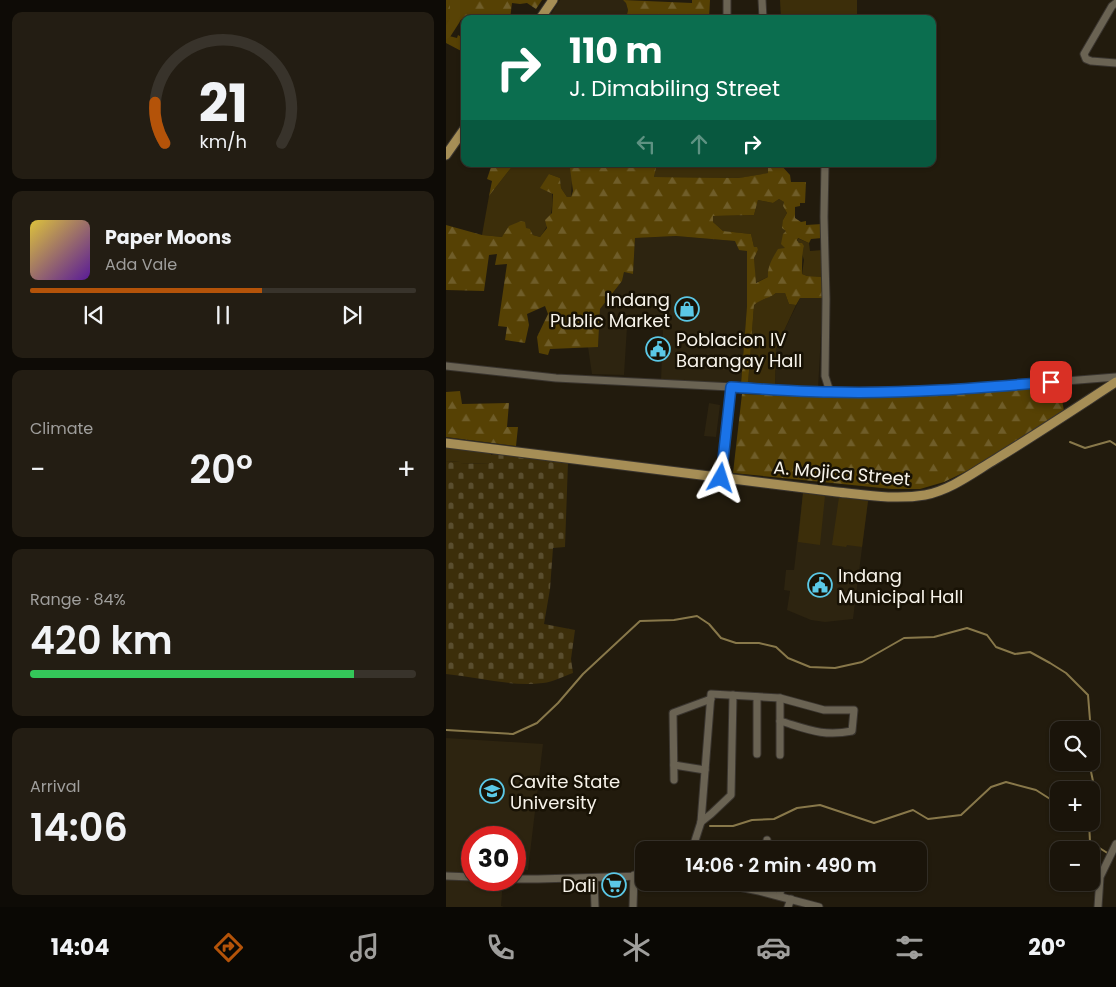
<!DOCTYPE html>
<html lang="en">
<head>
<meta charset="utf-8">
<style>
	body { margin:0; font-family:Poppins,sans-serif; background:#231d13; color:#f1f3f6; height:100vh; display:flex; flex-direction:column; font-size:19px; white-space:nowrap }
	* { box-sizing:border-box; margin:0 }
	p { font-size:16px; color:#9f9e9c }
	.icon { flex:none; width:28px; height:28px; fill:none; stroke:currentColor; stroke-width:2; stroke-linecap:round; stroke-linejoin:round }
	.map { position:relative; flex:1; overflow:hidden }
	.details { display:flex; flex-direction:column; gap:12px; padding:12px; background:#0e0b06; width:446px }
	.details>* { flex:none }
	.top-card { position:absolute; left:15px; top:15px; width:475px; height:152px; border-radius:10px; box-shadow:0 1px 4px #0004,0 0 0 1px #38332b; background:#0b6e4f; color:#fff; overflow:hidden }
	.tools { position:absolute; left:604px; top:721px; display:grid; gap:10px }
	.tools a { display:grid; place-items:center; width:50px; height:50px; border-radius:10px; background:#1a140a; box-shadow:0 1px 4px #0004,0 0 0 1px #38332b; font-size:25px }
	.speed { position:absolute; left:15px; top:826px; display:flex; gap:10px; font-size:25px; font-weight:700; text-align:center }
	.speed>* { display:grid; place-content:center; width:65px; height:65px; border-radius:50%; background:#1a140a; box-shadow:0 1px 4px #0004,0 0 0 1px #38332b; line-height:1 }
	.speed .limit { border:8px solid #d22; background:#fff; color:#111 }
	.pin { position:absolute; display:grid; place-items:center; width:42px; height:42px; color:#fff; margin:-21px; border-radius:10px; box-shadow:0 2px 8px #0006 }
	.me { position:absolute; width:55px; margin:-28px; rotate:6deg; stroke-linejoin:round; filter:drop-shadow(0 0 4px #0008) }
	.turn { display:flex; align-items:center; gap:18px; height:105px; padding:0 25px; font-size:22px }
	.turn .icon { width:65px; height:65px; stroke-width:2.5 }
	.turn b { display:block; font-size:35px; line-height:42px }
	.lanes { display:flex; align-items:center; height:48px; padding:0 25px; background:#0003; justify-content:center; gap:25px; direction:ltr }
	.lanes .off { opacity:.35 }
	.big { font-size:38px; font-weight:600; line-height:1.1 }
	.details .widget { flex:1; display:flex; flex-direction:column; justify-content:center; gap:8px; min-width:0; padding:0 18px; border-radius:10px; background:#231d13 }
	.details .dial { align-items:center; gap:0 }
	.dial svg { height:130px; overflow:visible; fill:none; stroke:#38332b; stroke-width:7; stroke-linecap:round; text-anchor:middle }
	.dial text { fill:#f1f3f6; stroke:none }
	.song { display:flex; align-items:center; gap:15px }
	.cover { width:60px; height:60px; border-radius:8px; background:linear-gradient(135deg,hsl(50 70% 55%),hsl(270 70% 35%)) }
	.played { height:5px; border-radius:2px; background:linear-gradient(90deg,#b45309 60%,#38332b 60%) }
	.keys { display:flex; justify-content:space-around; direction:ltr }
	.heat { display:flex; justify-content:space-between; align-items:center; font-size:28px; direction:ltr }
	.charge { height:8px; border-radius:4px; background:linear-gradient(90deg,#34c759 84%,#38332b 0) }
	.trip { position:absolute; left:189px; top:841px; width:292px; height:50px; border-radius:10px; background:#1a140a; box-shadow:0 1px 4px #0004,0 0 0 1px #38332b; font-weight:600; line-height:50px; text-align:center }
	.tab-bar { display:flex; height:80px; justify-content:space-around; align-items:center; background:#0a0804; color:#9f9e9c }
	.tab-bar .icon { width:35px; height:35px }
	.tab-bar .active { color:#b45309 }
	.tab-bar b { font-size:22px; color:#f1f3f6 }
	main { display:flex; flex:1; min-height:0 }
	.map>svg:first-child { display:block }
	.built { fill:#2d2410 }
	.green { fill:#3c2e0a }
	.forest { fill:url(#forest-firs); fill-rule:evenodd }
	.cemetery { fill:url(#cemetery-stones) }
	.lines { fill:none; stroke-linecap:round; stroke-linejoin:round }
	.stream { stroke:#88784a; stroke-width:2 }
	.river { stroke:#584306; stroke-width:10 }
	.minor-casing { stroke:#3a352f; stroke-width:9 }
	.major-casing { stroke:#3a352f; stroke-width:11 }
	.minor { stroke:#6a6353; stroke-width:7 }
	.major { stroke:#a68e56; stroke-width:9 }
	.route-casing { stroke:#114b97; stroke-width:12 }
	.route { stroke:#1a73e8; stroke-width:9 }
	.labels { text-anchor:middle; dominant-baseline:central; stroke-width:5; stroke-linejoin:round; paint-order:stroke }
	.poi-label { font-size:18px; fill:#f7f3ea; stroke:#181205; text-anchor:start }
	.street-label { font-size:18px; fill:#f7f3ea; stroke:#181205 }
</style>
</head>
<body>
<main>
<section class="details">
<div class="widget dial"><svg viewBox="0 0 100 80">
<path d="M14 69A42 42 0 1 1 86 69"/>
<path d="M14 69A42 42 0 0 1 8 44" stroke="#b45309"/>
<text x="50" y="56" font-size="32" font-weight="700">21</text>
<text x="50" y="72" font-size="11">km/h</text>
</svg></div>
<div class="widget">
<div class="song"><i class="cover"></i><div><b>Paper Moons</b><p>Ada Vale</p></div></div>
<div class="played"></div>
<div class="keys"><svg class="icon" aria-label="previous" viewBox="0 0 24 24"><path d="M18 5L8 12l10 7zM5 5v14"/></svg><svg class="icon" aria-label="pause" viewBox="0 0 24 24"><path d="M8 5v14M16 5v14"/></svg><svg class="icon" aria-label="next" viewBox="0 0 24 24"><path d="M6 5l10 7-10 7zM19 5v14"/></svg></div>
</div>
<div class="widget"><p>Climate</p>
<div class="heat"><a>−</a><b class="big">20°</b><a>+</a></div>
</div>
<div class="widget"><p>Range · 84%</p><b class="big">420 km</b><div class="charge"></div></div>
<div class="widget"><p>Arrival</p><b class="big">14:06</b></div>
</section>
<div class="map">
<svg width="670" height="907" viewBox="0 0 670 907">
	<defs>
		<pattern id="forest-firs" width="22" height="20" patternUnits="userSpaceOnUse" patternTransform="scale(1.25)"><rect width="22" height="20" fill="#564104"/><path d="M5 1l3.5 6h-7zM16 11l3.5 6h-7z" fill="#6f5d29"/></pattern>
		<pattern id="cemetery-stones" width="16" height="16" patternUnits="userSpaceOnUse" patternTransform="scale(1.25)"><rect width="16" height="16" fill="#3c2e0a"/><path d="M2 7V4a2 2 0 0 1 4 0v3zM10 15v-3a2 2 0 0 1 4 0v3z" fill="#594d2e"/></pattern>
	</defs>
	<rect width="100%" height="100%" fill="#221b0d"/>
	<!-- built -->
	<g class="built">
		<polygon points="114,0 177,0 180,3 182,10 180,19 102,19"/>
		<polygon points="230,236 290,241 293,250 301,250 301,306 295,384 215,380 217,330 204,329 204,327 181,327 178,375 146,374 142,347 152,347 154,309 176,281 178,272 187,274 189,238"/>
		<polygon points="354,298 377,298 372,389 329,387 330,348 335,345 336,335"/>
		<polygon points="263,403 274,405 270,437 258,436"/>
		<polygon points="357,493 422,501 407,619 379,622 365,620 341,610 344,591 338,590 340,570 348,570"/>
		<polygon points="0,738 97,744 82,870 69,870 69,838 26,838 26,880 57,880 55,906 58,907 0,907"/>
	</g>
	<!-- green -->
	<g class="green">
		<polygon points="334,0 411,0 411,19 335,19"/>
		<path d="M68,164H158L149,168L142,167L126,181L125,197H121L115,188L114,178L103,174C108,196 109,219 94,237L87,235L84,229L56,237L36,235L43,196Z"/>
		<polygon points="211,164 322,164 323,173 294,178 208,177"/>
		<polygon points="333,199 338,202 337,206 341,213 337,220 340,231 339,248 322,277 309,283 308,258 312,250 308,247 305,234 277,231 267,222 267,216 308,215 312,200 327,203"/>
		<polygon points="351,238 363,243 364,251 377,250 378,277 361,276 356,274 358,260"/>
		<path d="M330,293H339L343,304L350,305L336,335L335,345L330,348L329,387L302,384L308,305C315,298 323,299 330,293Z"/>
		<polygon points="0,447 45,451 45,463 14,464 14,461 0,462"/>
		<polygon points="357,493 379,496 374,545 352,542"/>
		<polygon points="393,497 422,501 416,547 401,545 400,547 386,545"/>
	</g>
	<!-- forest -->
	<g class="forest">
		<polygon points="0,0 96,0 90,9 81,3 74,4 66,3 64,19 19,19 19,21 16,19 2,32 3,36 11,38 12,35 19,39 19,53 0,43"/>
		<polygon points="177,0 246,3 246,0 264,0 263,19 180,19 182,10 180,3"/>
		<polygon points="46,164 68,164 43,196 46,181 41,179"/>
		<path d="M158,164H211L208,177L293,178L322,173V164H334L344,175L345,182H360L359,203H354V206L349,207V218L355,222L360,221V225L376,224V238L365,239L363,243L352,238L351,240L353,243H356L358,246C356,250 356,269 356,274L361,276L378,277L377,298H354L350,305L343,304L339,293H330C323,299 316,298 308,305L302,384H295L301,306V251L293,250L289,241L230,236L189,238L187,274L178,272L176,281L154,309L152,347L104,349L102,355L93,353L91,337L102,314L99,306L81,314L83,325L79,343L59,340L61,327L52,326L61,264L49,265L51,254L43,255L38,291L0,290V225L36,235L56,237L63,226L75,221L79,222L80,228L84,229L87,235L94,237L101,228L99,220L106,213L107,194L94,188L103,174L114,178L115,188L121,197H125L127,191L124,168C136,167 147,168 158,164ZM333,199L338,202L337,206L341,213L337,220L336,228L340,231L337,234L335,244L339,248L332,249C327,257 321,267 322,277L310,283L308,258L312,250L311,247H308L305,234L277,231L267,222V216L308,215L312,200L327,203Z"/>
		<path d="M613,383L618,411L600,425L523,470L498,482L474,489H446L287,473L296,394C365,397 434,399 503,395C540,393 577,388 613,383Z"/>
		<polygon points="14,391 16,404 63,403 61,427 72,427 70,446 0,437 0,392"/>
	</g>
	<!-- cemetery -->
	<path class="cemetery" d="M49,454L122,462L119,547L107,548L104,589L98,624L129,630L125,659L127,673C118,676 107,682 97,683C64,687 32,677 0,674V462L14,461L15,464L45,463V455Z"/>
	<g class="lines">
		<!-- stream -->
		<g class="stream">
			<polyline points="624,442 639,448 664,441 670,445"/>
			<polyline points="0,730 67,734 91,723 112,703 137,674 194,621 228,620 251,616 263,624 275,638 290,643 313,643 330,647 342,658 364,667 389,668 416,662 458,638 488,637 521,628 541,635 550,647 569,654 584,652 604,663 620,673 642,695 644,720 643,730"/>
			<polyline points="643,762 648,786 645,805"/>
			<polyline points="643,822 644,842 663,854"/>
			<polyline points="264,826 287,826 306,820 328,819 351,808 374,805 428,823 467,810 482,819 515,815 545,787 560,782 590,790 612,804"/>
		</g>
		<!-- river -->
		<polyline class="river" points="0,34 9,20 9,0"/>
		<!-- minor casing -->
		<g class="minor-casing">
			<g id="minor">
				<polyline points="316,0 317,19"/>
				<polyline points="670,3 666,6 638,54 640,59 645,61 670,63"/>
				<polyline points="97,14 104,19"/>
				<polyline points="281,19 281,0"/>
				<polyline points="379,164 378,217 380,299 379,376 384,392"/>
				<polyline points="0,366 110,378 384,392 519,389 670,377"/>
				<polyline points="275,477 285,387"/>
				<polyline points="311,697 311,754"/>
				<polyline points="334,698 334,755"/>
				<polyline points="228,765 259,770"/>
				<polyline points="228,780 227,713 265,699"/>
				<polyline points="255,822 265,814 285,795 287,695"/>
				<path d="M246,850L255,822L265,694L334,698L378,710H408L406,731C377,737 361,729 334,721"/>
				<polyline points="320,850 321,840"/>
				<polyline points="0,876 26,877"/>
				<polyline points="148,878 149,907"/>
				<polyline points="69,879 92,879 198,876"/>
				<polyline points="268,882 313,891 373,907"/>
				<polyline points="334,896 335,882"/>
				<polyline points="187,907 188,875"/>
				<polyline points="342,907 345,899"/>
				<polyline points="652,907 654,877 670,844"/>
			</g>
		</g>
		<!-- major casing -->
		<g class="major-casing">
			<g id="major">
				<polyline points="94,19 107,0"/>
				<polyline points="0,155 19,128"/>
				<path d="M0,443L391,492C420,495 450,500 479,495C505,490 528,472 550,459C591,434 630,408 670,382"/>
			</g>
		</g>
		<!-- minor -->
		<use href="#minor" class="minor"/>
		<!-- major -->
		<use href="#major" class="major"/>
	</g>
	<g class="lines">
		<!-- route casing -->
		<g class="route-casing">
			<path id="route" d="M275,478L285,387C318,389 351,392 384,392C458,394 532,388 605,382"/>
		</g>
		<!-- route -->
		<use href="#route" class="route"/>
	</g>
	<!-- icons -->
	<defs>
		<g id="shop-ring" transform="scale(1.25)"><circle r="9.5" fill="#181205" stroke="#5bc8e6" stroke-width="1.5"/><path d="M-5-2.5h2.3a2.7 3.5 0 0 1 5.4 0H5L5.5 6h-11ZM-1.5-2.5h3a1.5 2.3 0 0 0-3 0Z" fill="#5bc8e6"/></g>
		<g id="civic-ring" transform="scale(1.25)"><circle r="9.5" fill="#181205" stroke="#5bc8e6" stroke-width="1.5"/><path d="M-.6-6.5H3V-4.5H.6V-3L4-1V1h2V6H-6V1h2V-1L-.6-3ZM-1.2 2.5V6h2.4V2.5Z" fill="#5bc8e6"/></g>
		<g id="university-ring" transform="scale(1.25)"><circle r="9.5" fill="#181205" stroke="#5bc8e6" stroke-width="1.5"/><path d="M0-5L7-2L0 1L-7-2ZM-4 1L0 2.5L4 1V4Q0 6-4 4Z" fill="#5bc8e6"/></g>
		<g id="supermarket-ring" transform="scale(1.25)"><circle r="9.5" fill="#181205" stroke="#5bc8e6" stroke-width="1.5"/><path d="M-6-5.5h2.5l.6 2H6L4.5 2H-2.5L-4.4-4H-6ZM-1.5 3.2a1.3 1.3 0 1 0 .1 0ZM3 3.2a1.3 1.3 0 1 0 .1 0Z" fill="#5bc8e6"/></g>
	</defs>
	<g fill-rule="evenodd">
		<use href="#shop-ring" x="241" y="309"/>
		<use href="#civic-ring" x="212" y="349"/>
		<use href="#civic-ring" x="374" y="585"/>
		<use href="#university-ring" x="46" y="791"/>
		<use href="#supermarket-ring" x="168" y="885"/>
	</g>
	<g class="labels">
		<!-- poi labels -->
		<g class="poi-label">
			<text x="224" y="299" text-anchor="end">Indang<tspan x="224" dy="21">Public Market</tspan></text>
			<text x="230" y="339">Poblacion IV<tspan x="230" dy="21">Barangay Hall</tspan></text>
			<text x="392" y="575">Indang<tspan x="392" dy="21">Municipal Hall</tspan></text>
			<text x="64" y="781">Cavite State<tspan x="64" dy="21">University</tspan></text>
			<text x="150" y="885" text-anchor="end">Dali</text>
		</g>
		<!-- street labels -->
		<g class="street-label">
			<text transform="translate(396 473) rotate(5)">A. Mojica Street</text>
		</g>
	</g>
</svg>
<div class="tools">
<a><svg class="icon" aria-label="search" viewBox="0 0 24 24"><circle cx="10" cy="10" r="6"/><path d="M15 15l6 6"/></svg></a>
<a>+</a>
<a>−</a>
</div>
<div class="speed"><div class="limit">30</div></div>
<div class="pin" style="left:605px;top:382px;background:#d93025"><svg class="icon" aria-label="arrive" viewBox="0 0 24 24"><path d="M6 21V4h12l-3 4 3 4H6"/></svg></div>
<svg class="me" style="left:275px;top:478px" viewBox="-20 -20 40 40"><path d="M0-17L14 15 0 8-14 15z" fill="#1a73e8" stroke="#fff" stroke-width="4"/></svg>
<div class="trip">14:06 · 2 min · 490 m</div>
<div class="top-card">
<div class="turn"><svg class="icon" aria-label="right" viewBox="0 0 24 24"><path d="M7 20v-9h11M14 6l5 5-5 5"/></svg><div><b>110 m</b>J. Dimabiling Street</div></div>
<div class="lanes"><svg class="icon off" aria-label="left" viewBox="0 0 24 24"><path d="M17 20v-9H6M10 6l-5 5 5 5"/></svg><svg class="icon off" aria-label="ahead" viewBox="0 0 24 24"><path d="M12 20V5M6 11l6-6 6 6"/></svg><svg class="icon" aria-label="right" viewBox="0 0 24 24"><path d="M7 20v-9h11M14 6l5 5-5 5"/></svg></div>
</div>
</div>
</main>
<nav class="tab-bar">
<b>14:04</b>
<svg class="icon active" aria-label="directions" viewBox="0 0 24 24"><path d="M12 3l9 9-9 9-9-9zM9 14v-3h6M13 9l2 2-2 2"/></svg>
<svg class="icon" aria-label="music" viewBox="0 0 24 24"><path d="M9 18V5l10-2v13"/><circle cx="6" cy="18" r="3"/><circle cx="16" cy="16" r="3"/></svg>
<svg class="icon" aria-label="phone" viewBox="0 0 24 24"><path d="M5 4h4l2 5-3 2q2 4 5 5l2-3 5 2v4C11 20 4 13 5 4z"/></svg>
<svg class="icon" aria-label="climate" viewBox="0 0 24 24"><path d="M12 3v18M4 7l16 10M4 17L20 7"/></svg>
<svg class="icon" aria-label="car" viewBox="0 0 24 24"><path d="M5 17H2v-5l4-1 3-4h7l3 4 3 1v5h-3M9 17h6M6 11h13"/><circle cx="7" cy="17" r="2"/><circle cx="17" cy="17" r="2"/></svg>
<svg class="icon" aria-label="filters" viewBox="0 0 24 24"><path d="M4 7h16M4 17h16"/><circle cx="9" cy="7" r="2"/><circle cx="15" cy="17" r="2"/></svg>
<b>20°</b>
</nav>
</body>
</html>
